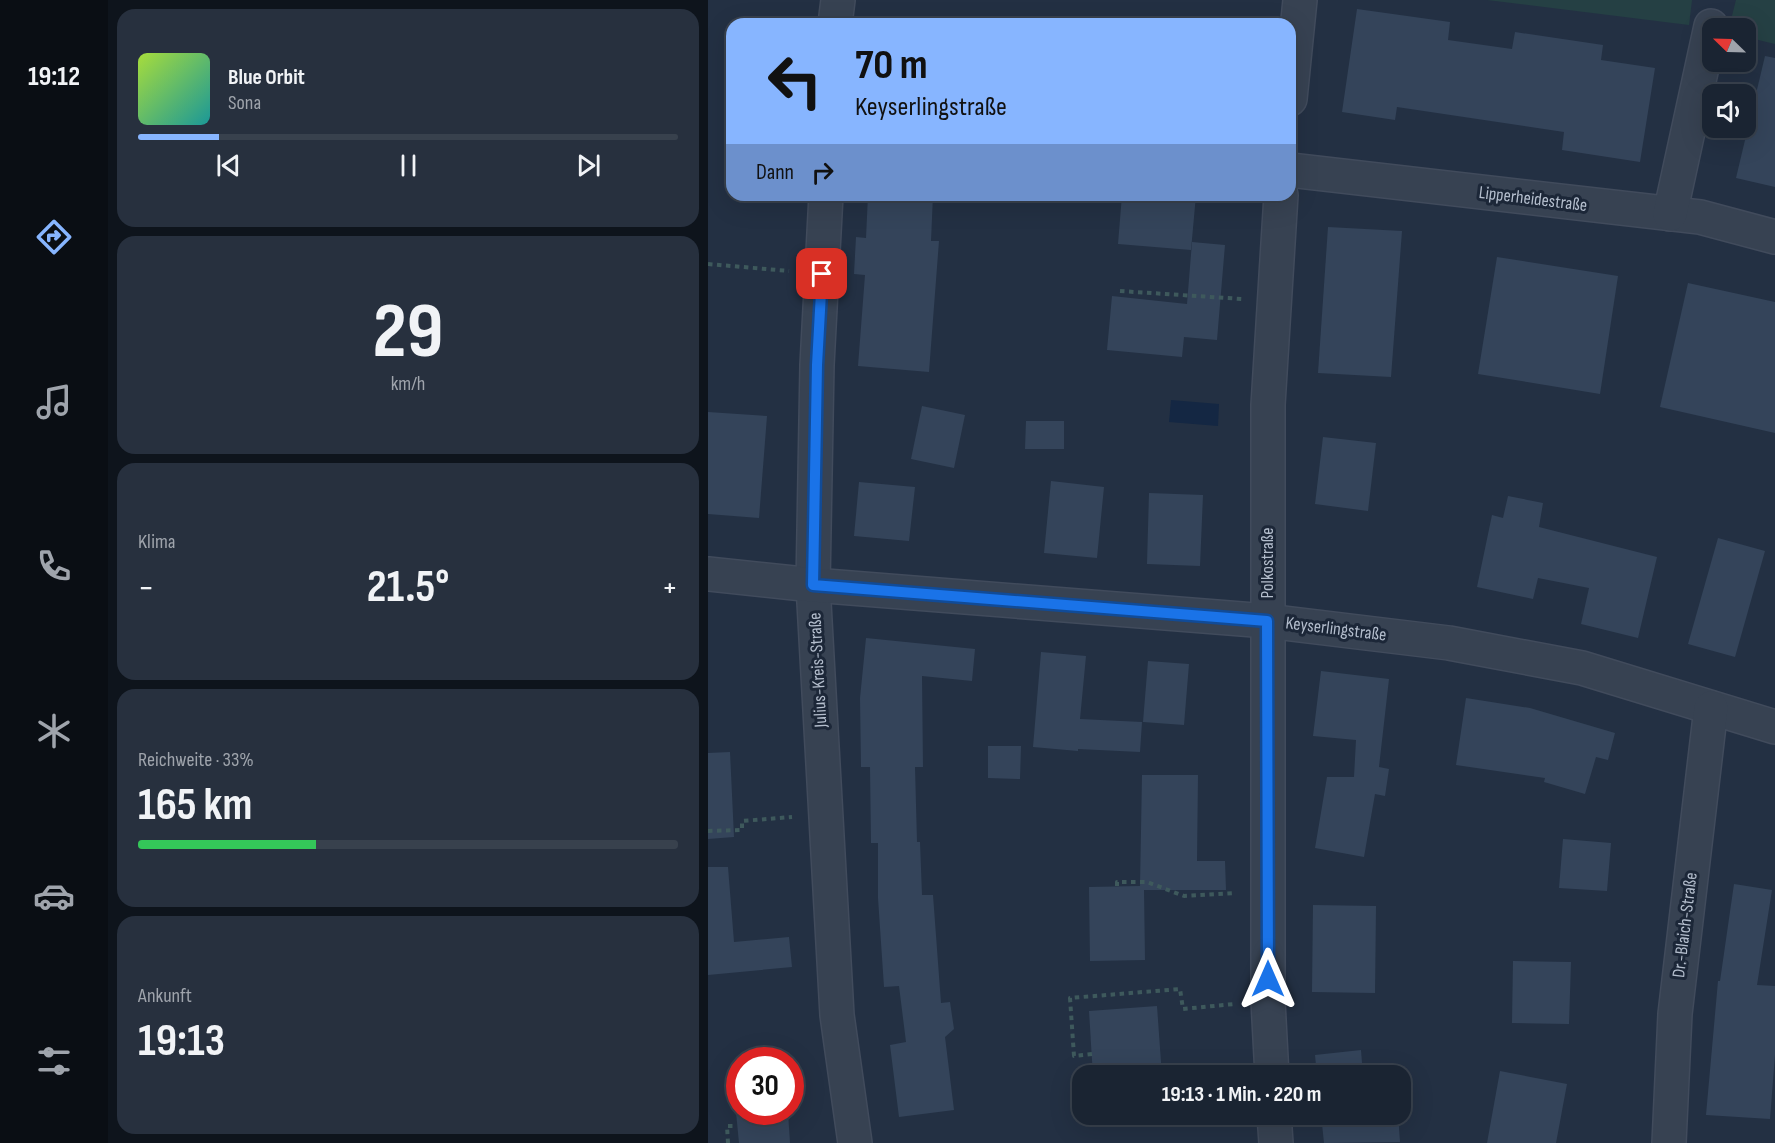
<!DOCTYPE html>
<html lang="de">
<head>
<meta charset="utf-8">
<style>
	body { margin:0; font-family:"Sofia Sans Condensed",sans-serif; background:#27303e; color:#f1f3f6; height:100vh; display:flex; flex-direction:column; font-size:22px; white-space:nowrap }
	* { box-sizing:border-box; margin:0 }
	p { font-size:20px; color:#9fa4ac }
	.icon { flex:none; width:33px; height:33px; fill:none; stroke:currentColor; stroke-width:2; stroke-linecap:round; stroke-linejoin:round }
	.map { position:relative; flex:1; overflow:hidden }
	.drawer { display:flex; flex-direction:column; gap:9px; padding:9px; background:#0e141c; width:600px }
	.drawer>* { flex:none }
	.banner { position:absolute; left:18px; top:18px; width:570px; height:183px; border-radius:18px; box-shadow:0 6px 24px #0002,0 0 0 2px #38414d; background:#87b5ff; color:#111; overflow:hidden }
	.needle { width:39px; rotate:293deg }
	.fabs { position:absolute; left:994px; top:18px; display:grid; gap:12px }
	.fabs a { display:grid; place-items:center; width:54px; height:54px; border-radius:12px; background:#1a2432; box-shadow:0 6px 24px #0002,0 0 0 2px #38414d; font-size:30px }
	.speed { position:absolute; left:18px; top:1047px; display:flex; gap:12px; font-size:30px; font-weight:700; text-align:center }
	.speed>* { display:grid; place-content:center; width:78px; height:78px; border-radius:50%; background:#1a2432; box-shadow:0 6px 24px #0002,0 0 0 2px #38414d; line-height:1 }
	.speed .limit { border:9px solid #d22; background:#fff; color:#111 }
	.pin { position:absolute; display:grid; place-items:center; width:51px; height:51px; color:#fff; margin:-26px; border-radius:12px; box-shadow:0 3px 9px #0006 }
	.me { position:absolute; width:66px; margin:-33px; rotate:0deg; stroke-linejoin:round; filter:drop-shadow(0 0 4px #0008) }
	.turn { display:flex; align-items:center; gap:21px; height:126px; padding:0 30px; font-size:27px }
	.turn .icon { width:78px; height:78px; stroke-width:2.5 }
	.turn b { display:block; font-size:42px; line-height:51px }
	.then { display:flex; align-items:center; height:57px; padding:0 30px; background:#0003; gap:12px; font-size:22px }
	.big { font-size:45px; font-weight:700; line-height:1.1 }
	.drawer .tile { flex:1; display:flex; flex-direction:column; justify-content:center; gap:9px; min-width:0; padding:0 21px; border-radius:18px; background:#27303e }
	.drawer .dial { align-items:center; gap:0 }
	.dial b { font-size:78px; line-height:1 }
	.song { display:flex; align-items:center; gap:18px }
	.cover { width:72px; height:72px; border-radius:9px; background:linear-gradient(135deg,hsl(80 70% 55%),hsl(180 70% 35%)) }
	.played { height:6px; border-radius:3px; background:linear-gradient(90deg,#87b5ff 15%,#38414d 15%) }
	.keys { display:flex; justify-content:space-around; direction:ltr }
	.heat { display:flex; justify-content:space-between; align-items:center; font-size:33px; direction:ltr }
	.charge { height:9px; border-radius:4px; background:linear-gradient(90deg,#34c759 33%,#38414d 0) }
	.trip { position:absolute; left:364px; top:1065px; width:339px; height:60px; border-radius:18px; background:#1a2432; box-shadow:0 6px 24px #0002,0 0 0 2px #38414d; font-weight:700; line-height:60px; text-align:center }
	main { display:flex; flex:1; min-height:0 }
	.dock { display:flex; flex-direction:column; width:108px; justify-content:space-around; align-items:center; background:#0a0e14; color:#9fa4ac }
	.dock .icon { width:42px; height:42px }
	.dock .selected { color:#87b5ff }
	.dock b { font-size:27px; color:#f1f3f6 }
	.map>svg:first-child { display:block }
	.green { fill:#254044 }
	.water { fill:#142743 }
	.building { fill:#34445a }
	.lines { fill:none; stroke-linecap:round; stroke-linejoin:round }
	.minor-casing { stroke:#414b5c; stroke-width:36 }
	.path { stroke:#3e595c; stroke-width:4; stroke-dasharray:4.5 4.5; stroke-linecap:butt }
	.minor { stroke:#374252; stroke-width:33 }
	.route-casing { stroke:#114b97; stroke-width:15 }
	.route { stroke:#1a73e8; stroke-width:10 }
	.labels { text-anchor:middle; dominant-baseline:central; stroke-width:6; stroke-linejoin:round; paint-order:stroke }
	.street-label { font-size:18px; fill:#b4becd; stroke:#1c2738 }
</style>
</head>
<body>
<main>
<nav class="dock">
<b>19:12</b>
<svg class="icon selected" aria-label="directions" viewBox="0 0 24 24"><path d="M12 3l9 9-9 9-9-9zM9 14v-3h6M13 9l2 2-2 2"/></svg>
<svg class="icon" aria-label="music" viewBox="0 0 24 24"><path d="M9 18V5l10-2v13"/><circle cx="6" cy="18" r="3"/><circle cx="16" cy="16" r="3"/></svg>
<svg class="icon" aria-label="phone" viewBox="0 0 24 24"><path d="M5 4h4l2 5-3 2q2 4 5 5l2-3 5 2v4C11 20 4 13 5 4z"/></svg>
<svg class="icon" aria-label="climate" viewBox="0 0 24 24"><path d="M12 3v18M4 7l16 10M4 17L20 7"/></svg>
<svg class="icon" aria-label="car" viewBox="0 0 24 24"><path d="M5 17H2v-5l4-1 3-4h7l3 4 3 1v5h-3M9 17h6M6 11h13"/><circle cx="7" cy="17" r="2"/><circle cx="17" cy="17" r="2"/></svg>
<svg class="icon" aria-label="filters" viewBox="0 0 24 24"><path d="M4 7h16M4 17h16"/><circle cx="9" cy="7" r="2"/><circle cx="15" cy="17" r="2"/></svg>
</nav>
<section class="drawer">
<div class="tile">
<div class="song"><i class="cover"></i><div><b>Blue Orbit</b><p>Sona</p></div></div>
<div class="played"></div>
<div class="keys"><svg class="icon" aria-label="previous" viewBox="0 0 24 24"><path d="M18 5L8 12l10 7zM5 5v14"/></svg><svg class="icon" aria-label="pause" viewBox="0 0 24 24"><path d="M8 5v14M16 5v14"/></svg><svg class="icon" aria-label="next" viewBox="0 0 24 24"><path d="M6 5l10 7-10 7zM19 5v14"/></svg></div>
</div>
<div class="tile dial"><b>29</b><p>km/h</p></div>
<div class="tile"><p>Klima</p>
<div class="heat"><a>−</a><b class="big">21.5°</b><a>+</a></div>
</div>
<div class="tile"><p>Reichweite · 33%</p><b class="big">165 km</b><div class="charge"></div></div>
<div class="tile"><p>Ankunft</p><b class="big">19:13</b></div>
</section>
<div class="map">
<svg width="1067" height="1143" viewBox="0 0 1067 1143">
	<rect width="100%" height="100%" fill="#233043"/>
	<!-- green -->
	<g class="green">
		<polygon points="779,0 984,0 981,25"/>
		<polygon points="1028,0 1067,0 1067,44 1038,37 1038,28 1021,28"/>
	</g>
	<!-- water -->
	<polygon class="water" points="463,400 511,404 510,426 461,422"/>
	<!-- building -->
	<g class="building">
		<polygon points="649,9 742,22 740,40 804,49 807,32 895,45 893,60 947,68 932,162 854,150 856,132 689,107 687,120 634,112"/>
		<polygon points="1057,56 1067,58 1067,187 1028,178"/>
		<polygon points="160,195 225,195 223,241 231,241 221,372 150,366 157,275 146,274 148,237 158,238"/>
		<polygon points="414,195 488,195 483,250 410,244"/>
		<polygon points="620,227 694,231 683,377 610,373"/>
		<polygon points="484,242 517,245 509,340 476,337 474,357 399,350 404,296 479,304"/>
		<polygon points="789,257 910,276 892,394 770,374"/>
		<polygon points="980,283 1067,302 1067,433 952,407"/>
		<polygon points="214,406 257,415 246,468 203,459"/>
		<polygon points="0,412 59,416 51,518 0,514"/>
		<polygon points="318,421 356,421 356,449 317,449"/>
		<polygon points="615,437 668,443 660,511 607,504"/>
		<polygon points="343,481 396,487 389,558 336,553"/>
		<polygon points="151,482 207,487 201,541 146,536"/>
		<polygon points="441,493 495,495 492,566 439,564"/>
		<polygon points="800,496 835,503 831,527 949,557 930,638 873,624 881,588 830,578 825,599 769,587 784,515 795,518"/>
		<polygon points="1010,538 1057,551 1027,657 980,644"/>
		<polygon points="158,638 267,649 264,681 214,676 215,767 207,767 209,842 212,842 214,895 225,895 233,1003 242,1002 246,1029 237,1037 246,1110 191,1117 182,1045 198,1042 191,986 176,987 170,898 170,843 163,843 162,767 153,767 152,698"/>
		<polygon points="333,652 378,656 372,719 434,722 432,752 370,749 370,751 325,747"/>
		<polygon points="440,661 481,664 476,725 435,722"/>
		<polygon points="613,671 681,679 671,767 681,769 677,796 667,794 656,857 607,848 619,777 646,777 648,740 605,736"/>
		<polygon points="758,698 822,708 907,733 900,760 888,757 877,794 836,782 837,778 748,765"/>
		<polygon points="280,746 313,746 312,779 280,778"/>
		<polygon points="22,752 26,837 0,839 0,753"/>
		<polygon points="434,775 490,775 489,861 517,861 518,890 436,890 437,960 382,961 381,887 432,886"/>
		<polygon points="855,839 903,843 899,891 851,888"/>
		<polygon points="0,867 20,867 26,942 81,937 84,967 0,975"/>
		<polygon points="1026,884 1064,890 1049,985 1067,986 1067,1055 1062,1119 998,1115 1010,981 1012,981"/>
		<polygon points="605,905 668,906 667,993 604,992"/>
		<polygon points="805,961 863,962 861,1024 804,1023"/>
		<polygon points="449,1006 454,1076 385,1076 381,1011"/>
		<polygon points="653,1050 655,1076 609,1076 607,1055"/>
		<polygon points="792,1071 859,1084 848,1143 779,1143"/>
		<polygon points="28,1112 80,1112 82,1143 31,1143"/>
		<polygon points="613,1114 690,1114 692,1142 616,1143"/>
	</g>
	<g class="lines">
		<!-- minor casing -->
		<g class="minor-casing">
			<g id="minor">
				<polyline points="127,24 130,0"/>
				<polyline points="582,99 592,0"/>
				<polyline points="582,170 992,217 1067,237"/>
				<polyline points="118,195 109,365 105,585 129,1015 147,1143"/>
				<polyline points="962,214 1003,26"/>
				<polyline points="0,574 105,585 559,621 741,643 874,668 1067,727"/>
				<polyline points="564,1076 560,1001 560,405 573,195"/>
				<polyline points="566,1114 568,1143"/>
				<polyline points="961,1143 967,1014 1003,708"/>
			</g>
		</g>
		<!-- path -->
		<g class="path">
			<polyline points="529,195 540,196"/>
			<polyline points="0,264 81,271"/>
			<polyline points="412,291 534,299"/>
			<polyline points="0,831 34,830 34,821 84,817"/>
			<polyline points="409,886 409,882 439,882 476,896 526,893"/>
			<polyline points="384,1054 366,1056 362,998 472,989 475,1009 526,1004"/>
			<polyline points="20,1143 19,1126 29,1126"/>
		</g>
		<!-- minor -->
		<use href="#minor" class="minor"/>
	</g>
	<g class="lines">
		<!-- route casing -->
		<g class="route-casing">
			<polyline id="route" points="114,274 109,365 105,585 559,621 560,979"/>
		</g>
		<!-- route -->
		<use href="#route" class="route"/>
	</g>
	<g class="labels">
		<!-- street labels -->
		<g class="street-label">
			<text transform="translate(825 199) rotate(7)">Lipperheidestraße</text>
			<text transform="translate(559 563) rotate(-90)">Polkostraße</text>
			<text transform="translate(628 629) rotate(7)">Keyserlingstraße</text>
			<text transform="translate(110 670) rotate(-93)">Julius-Kreis-Straße</text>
			<text transform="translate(977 925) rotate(-83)">Dr.-Blaich-Straße</text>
		</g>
	</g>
</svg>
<div class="fabs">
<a><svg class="needle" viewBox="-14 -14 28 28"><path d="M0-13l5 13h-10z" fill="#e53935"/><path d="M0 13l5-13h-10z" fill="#9fa4ac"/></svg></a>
<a><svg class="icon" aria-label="sound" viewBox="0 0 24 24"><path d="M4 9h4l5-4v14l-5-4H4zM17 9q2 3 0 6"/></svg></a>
</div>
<div class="speed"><div class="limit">30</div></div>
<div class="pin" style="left:114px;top:274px;background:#d93025"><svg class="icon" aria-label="arrive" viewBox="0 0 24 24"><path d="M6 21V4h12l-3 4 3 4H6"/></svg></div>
<svg class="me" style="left:560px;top:979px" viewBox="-20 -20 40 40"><path d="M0-17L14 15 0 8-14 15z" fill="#1a73e8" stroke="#fff" stroke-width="4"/></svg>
<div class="trip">19:13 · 1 Min. · 220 m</div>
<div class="banner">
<div class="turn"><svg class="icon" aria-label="left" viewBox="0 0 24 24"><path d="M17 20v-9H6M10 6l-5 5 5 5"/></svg><div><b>70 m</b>Keyserlingstraße</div></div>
<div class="then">Dann<svg class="icon" aria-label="right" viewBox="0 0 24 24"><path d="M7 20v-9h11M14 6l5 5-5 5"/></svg></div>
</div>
</div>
</main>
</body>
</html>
